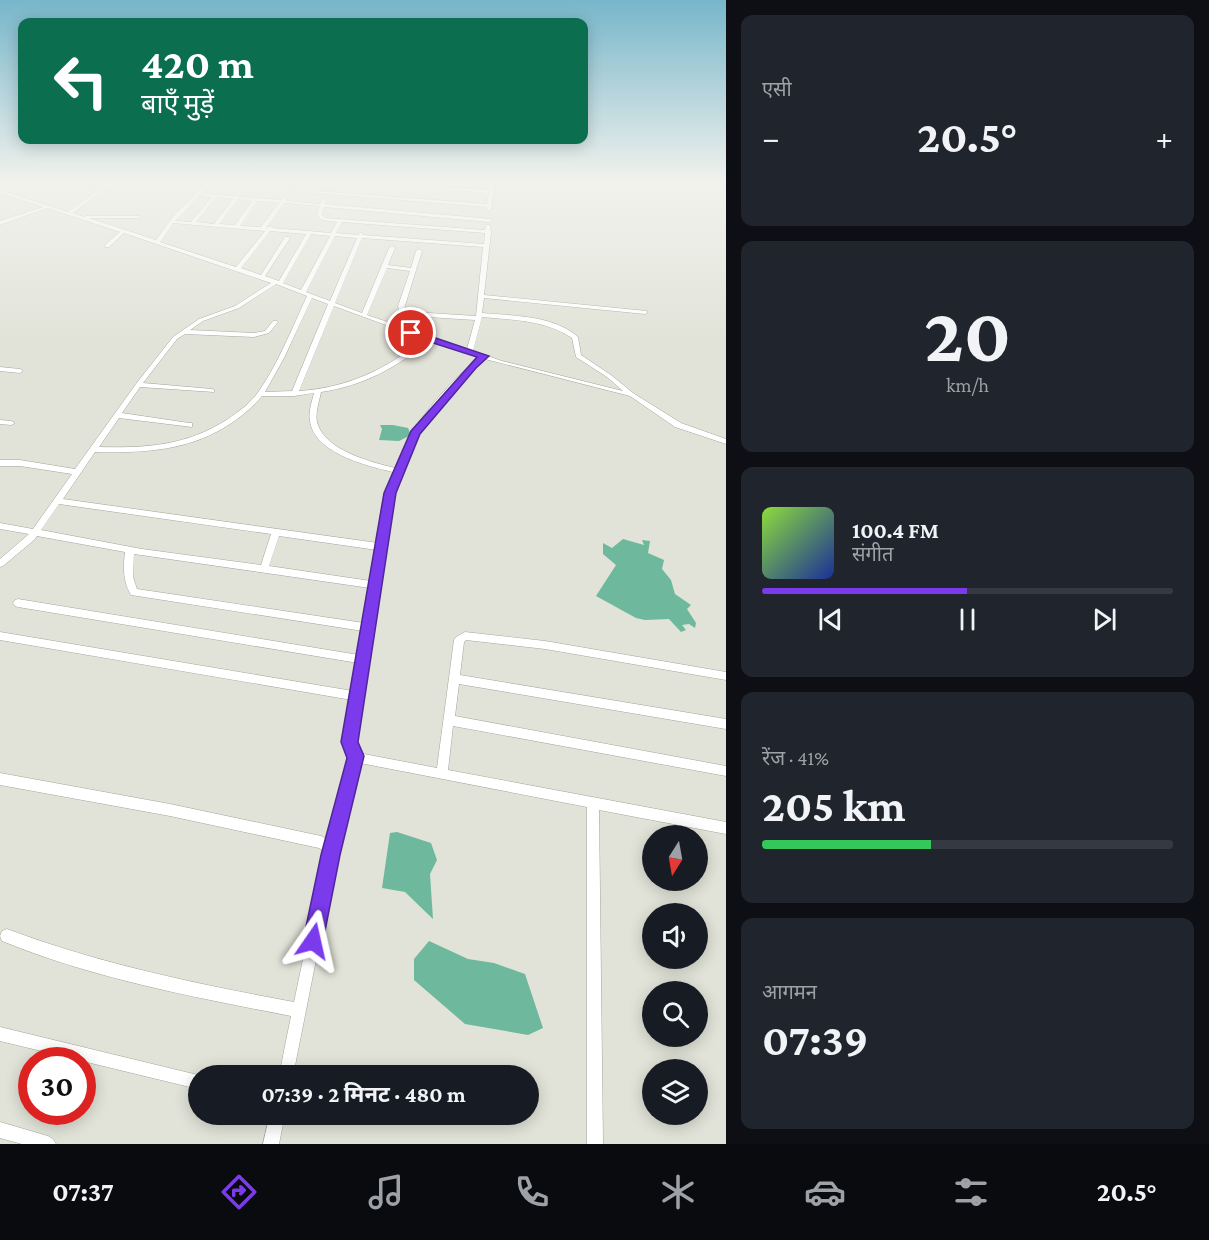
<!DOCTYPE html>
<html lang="hi">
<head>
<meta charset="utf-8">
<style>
	body { margin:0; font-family:"Crimson Pro","Noto Sans Devanagari",serif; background:#20242c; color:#f1f3f6; height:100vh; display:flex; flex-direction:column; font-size:22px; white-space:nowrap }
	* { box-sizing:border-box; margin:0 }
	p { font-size:20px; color:#9ea1a6 }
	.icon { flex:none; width:33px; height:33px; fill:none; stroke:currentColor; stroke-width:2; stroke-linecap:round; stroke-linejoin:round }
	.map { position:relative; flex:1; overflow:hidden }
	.details { display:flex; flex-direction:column; gap:15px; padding:15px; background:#0d0f14; width:483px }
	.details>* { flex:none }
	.hud { position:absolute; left:18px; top:18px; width:570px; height:126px; border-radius:12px; box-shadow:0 3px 15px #0003; background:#0b6e4f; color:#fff; overflow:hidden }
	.needle { width:39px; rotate:191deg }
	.fabs { position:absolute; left:642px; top:825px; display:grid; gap:12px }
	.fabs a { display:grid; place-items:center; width:66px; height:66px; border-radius:50%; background:#171b24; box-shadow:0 3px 15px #0003; font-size:30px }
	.speed { position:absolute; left:18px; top:1047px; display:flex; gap:12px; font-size:30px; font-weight:700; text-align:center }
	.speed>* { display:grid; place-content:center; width:78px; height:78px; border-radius:50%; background:#171b24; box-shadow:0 3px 15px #0003; line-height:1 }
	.speed .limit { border:9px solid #d22; background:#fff; color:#111 }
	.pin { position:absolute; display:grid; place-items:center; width:51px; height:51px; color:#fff; margin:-26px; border:3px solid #fff; border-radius:50%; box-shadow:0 2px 6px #0007 }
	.me { position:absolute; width:66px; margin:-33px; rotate:11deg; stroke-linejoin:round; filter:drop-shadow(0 0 4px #0008) }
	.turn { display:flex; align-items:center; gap:21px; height:126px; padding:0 24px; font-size:27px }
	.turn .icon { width:78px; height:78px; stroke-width:2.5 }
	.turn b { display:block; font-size:42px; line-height:51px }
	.big { font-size:45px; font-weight:700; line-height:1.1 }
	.details .card { flex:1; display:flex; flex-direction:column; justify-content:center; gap:9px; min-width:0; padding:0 21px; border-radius:12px; background:#20242c }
	.details .dial { align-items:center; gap:0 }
	.dial b { font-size:78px; line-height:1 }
	.song { display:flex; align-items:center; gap:18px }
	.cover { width:72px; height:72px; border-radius:9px; background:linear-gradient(135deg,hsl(90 70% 55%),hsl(230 70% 35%)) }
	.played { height:6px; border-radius:3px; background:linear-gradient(90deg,#7c3aed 50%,#363941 50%) }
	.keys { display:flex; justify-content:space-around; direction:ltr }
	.heat { display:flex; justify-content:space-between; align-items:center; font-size:33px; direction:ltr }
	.charge { height:9px; border-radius:4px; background:linear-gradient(90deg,#34c759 41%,#363941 0) }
	.trip { position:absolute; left:188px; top:1065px; width:351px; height:60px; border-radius:30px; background:#171b24; box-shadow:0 3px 15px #0003; font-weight:700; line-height:60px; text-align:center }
	.tab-bar { display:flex; height:96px; justify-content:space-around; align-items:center; background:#090b0e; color:#9ea1a6 }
	.tab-bar .icon { width:42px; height:42px }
	.tab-bar .on { color:#7c3aed }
	.tab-bar b { font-size:27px; color:#f1f3f6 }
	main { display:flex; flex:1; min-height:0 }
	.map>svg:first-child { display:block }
	.water { fill:#6eb89d }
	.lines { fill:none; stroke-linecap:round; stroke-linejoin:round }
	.street-casing { stroke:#a3a59b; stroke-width:1 }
	.street { fill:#fff; fill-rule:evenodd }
	.route { fill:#7c3aed; stroke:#51269a; stroke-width:1.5 }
</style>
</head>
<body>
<main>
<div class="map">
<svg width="726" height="1144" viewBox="0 0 726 1144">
	<rect width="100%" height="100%" fill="#e1e3d8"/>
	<!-- water -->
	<g class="water">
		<polygon points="380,425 393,425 408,428 411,435 399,441 379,440 382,429"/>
		<polygon points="623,539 644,545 642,540 650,541 648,553 664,560 662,569 671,580 675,594 691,605 687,609 696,623 695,628 689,624 682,625 686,630 681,632 669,619 645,620 636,618 596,596 616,565 603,554 603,543 612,548"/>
		<polygon points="397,832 431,843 437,860 430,874 433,919 405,892 382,888 390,833"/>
		<polygon points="429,941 468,959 494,963 525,974 543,1028 528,1035 465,1024 414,980 414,959"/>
	</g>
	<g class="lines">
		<!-- street casing -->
		<g class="street-casing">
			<g id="street">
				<path d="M106,184H111L73,213L84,217L86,216H140V218H89L156,240L175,214L196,194L189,184H193L198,192L206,184H211L203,193L206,194L281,200L285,197L287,198L286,201L320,204L322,199H324L326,200L325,204L491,219V221L489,222L324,207L322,215L325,218L485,230L486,225H490L491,232L484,295L647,311V313L645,314L484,298L482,313C514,316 553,315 578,337L581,355L611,375L633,393L681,423L726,439V444L675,427L630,396L485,359L450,394L424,425L411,447L394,493L355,742L357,749L364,754L437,768L454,640L456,637L465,632L545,641L726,672V680L545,649L466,640L464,642L460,675L726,719V729L459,684L455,716L726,766V776L453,726L448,770L726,822V834L599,810L603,1144H587V807L360,763L337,854L293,1076H279L291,1016C194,997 95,979 2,941L0,936L2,931L7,929C100,964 197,984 294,1002L325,855L324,851L319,848L170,816L0,785V773L170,804L321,836L328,840L350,757L346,748L345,742L352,700L0,640V632L353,691L358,663L18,607L15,606L13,603L15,600L18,599L359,655L363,631L131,595C123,581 123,568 125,552L37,536L34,540L3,566L0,567V559L29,534L0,529V523L33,529L72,474L20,466H0V460H20L75,469L136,384L173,337L199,319L235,306L271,283L124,233L109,247H105V245L120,232L47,208L0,225V221L43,207L0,193V190L68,212ZM200,195L212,197L191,222L175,221ZM216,197L233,199L214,224L196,222ZM238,199L252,201L235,225L219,224ZM257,201L279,203L261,227L240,226ZM284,203L319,206L317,216L322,220L337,222L331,233L273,228L270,226L266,228ZM342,222L485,233L484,244L363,235L361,232L358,235L336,233ZM173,223L265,231L236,267L160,242ZM270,231L306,234L279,281L265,276L290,238L289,237H285L261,275L241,268ZM311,234L330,236L301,290L283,283ZM335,236L357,238L330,301L306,292ZM362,238L483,247L476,316L413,312L404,309L422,251L419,249L416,251L411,268L388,265L395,248L392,246L389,248L362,313L335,303ZM387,268L410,271L398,306L399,311L412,316L475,320L467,349L367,315ZM276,284L307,296C293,326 276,369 256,395C248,405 238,412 228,419C186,446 147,448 99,447L119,418L192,427V423H189L122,413L140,387L214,392V390L212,389L143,383L177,339L185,334L254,337L269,333L278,322L277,321H273L265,331L254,333L190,330L203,321L239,308ZM312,298L328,304L292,391L265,392L284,358ZM334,306L424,339C387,369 347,388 299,391ZM482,317C514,320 545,320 572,338L576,357L607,377L623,391L502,361L473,351ZM430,340L479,357C444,388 412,423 395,468C371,462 327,451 318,425C314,415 319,403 321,392C363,386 398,367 430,340ZM314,393C312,402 308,412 310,421C314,453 367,466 393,472L386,493L378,543L63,499L95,452C144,453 189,451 230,424C242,416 253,407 262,396H294ZM59,504L271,534L261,565L142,549L41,530ZM279,536L377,550L371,581L269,566ZM134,554L370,588L364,623L137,589L133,577Z"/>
				<polygon points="375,184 399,184 489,190 489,186 475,184 494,185 491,209 489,210 487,210 487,207 290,191 288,190 290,189 487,204 489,193"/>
				<polygon points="0,367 20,369 23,371 20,373 0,371"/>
				<polygon points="0,420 11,421 15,423 11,425 0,424"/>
				<polygon points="0,1027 198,1075 200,1076 198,1076 198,1089 0,1041"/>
				<polygon points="270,1114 285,1114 279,1144 263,1144"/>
				<polygon points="0,1122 48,1136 53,1139 56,1144 22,1144 0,1138"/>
			</g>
		</g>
		<!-- street -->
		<use href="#street" class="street"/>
	</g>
	<!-- sky -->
	<linearGradient id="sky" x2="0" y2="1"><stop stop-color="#77b6ca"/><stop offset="0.53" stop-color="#f2f2ed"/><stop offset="1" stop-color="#f2f2ed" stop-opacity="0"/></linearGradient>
	<rect width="726" height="344" fill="url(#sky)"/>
	<!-- route -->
	<polygon class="route" points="408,331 415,331 489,356 476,368 420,434 396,493 358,742 364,756 340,855 323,941 320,948 313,951 306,948 303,941 321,855 347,758 341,742 384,493 411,431 477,357 408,335"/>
</svg>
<div class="fabs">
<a><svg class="needle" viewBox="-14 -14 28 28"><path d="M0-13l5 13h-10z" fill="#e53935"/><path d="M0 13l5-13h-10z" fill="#9ea1a6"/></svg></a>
<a><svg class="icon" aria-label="sound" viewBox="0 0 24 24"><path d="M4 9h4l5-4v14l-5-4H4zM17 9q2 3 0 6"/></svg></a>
<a><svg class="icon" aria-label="search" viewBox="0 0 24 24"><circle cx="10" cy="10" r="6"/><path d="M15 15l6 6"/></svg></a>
<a><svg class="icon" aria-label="layers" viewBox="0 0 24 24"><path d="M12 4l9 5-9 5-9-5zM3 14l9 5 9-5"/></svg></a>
</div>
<div class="speed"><div class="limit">30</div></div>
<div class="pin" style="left:411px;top:333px;background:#d93025"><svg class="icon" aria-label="arrive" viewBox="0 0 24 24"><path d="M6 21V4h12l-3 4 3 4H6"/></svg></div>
<svg class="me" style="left:313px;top:941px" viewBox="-20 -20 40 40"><path d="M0-17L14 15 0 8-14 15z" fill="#7c3aed" stroke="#fff" stroke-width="4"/></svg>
<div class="trip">07:39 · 2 मिनट · 480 m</div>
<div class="hud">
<div class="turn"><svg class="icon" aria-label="left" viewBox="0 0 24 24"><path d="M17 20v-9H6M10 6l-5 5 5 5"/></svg><div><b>420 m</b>बाएँ मुड़ें</div></div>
</div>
</div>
<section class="details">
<div class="card"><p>एसी</p>
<div class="heat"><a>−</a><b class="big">20.5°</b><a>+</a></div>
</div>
<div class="card dial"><b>20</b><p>km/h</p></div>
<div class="card">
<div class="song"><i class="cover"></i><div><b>100.4 FM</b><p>संगीत</p></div></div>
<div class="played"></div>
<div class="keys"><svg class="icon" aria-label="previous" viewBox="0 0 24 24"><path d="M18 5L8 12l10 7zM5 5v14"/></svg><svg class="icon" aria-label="pause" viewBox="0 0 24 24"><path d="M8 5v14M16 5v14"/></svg><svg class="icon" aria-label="next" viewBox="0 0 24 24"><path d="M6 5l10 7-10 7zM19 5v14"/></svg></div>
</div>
<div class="card"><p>रेंज · 41%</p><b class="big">205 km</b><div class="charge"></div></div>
<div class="card"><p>आगमन</p><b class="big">07:39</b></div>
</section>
</main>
<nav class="tab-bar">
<b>07:37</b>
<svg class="icon on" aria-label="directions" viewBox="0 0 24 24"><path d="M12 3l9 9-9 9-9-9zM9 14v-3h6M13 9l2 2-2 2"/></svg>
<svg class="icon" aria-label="music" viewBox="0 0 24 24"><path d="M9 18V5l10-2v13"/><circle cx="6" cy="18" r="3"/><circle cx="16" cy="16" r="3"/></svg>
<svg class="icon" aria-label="phone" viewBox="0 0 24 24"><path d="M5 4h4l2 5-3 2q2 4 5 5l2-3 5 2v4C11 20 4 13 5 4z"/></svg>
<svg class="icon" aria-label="climate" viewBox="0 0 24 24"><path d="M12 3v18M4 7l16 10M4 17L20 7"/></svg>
<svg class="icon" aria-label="car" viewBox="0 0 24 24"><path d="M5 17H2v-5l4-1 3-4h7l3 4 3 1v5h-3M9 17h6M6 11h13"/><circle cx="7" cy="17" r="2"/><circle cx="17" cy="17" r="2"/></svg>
<svg class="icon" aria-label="filters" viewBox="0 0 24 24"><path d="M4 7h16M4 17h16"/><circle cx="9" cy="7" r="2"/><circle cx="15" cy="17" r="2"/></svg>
<b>20.5°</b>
</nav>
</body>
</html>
